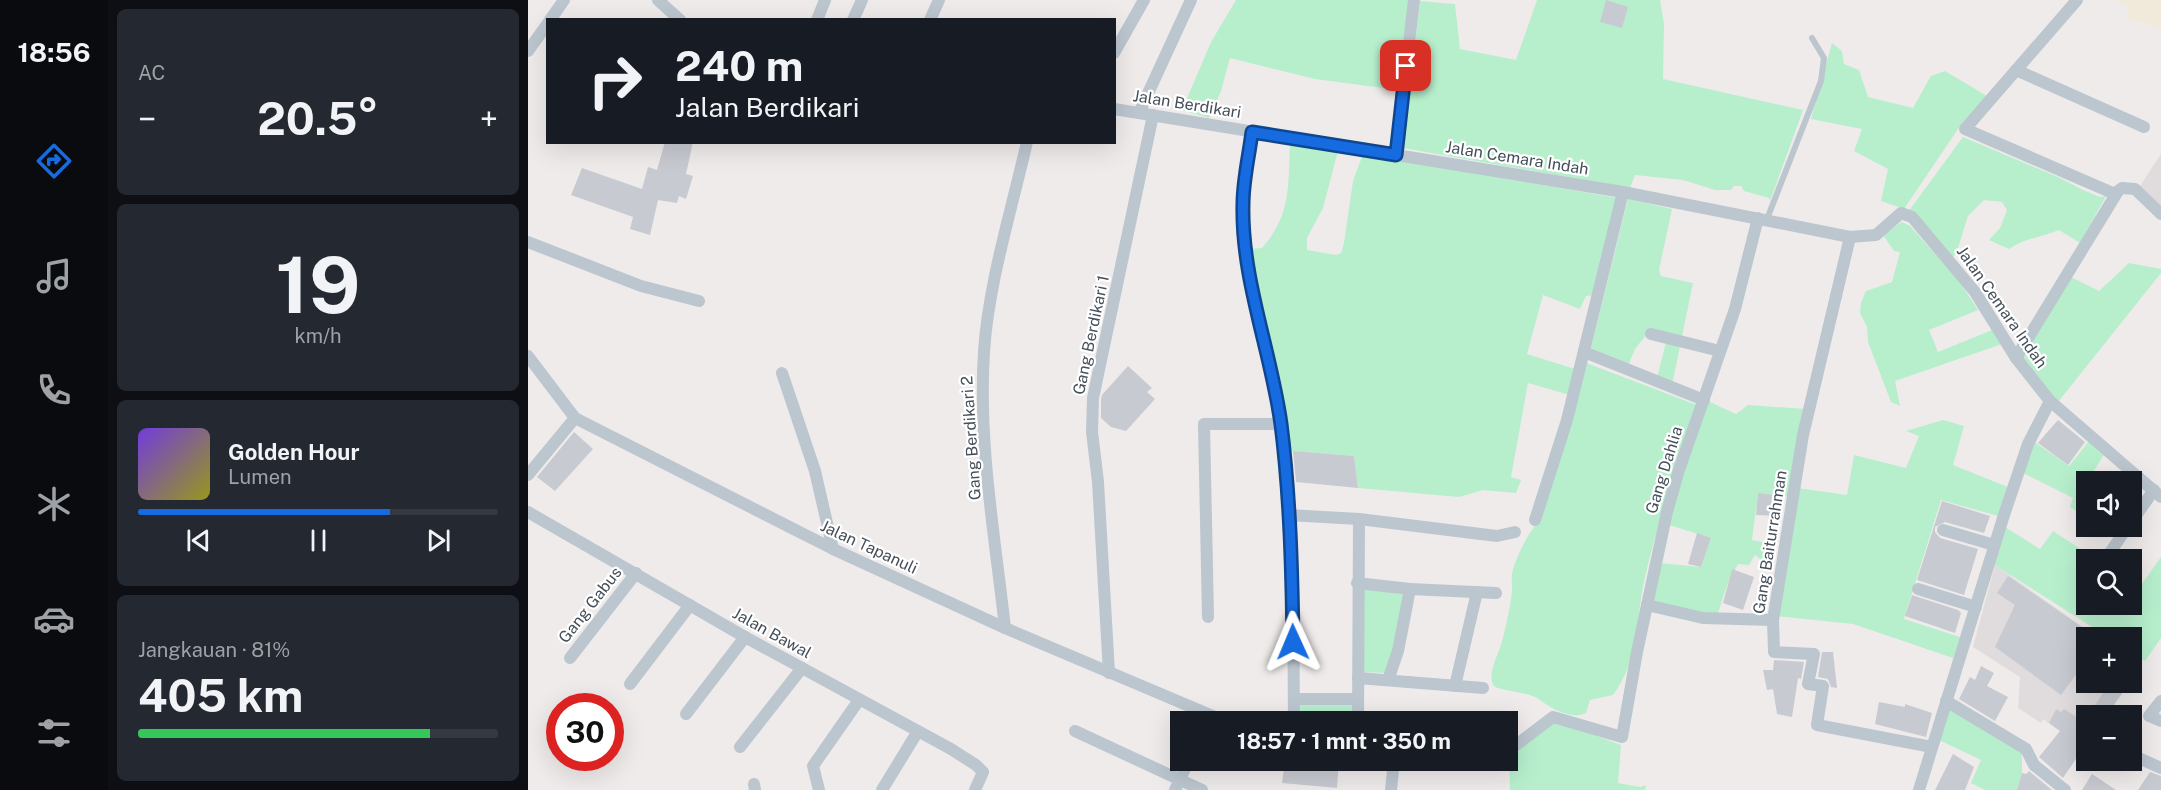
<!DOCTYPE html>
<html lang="id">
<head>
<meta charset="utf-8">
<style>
	body { margin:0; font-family:"Public Sans",sans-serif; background:#242831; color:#f1f3f6; height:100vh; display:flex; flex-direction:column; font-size:22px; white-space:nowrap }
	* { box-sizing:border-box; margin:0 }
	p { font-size:20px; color:#9ea1a6 }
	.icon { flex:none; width:33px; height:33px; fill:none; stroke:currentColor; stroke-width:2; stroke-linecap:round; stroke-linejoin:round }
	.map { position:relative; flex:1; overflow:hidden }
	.details { display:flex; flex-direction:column; gap:9px; padding:9px; background:#0d0f14; width:420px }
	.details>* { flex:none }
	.hud { position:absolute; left:18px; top:18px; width:570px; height:126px; border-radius:0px; box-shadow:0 6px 24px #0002; background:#171b24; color:#f1f3f6; overflow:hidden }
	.fabs { position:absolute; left:1548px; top:471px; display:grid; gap:12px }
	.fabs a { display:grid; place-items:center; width:66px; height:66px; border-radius:0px; background:#171b24; box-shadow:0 6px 24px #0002; font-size:30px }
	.speed { position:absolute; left:18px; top:693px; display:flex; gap:12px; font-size:30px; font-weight:700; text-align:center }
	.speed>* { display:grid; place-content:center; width:78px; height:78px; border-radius:50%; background:#171b24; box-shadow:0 6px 24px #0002; line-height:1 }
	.speed .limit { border:9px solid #d22; background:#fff; color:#111 }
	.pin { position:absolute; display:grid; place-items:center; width:51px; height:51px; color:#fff; margin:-26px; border-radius:12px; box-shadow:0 3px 9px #0006 }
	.me { position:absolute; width:66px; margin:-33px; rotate:359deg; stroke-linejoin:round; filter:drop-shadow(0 0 4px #0008) }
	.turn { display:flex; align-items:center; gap:21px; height:126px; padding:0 30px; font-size:27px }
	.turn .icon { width:78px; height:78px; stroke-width:2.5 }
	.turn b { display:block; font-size:42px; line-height:51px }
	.big { font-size:45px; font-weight:700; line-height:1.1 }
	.details .tile { flex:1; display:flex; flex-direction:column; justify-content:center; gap:9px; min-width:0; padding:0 21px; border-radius:9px; background:#242831 }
	.details .dial { align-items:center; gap:0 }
	.dial b { font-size:78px; line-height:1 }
	.song { display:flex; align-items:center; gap:18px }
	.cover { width:72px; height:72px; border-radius:9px; background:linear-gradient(135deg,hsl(260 70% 55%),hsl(60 70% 35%)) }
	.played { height:6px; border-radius:3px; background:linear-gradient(90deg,#156bdf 70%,#363941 70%) }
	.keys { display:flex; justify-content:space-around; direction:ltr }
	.heat { display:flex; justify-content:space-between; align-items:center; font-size:33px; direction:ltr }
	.charge { height:9px; border-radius:4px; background:linear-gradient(90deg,#34c759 81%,#363941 0) }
	.trip { position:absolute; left:642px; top:711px; width:348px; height:60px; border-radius:0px; background:#171b24; box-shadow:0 6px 24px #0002; font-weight:700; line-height:60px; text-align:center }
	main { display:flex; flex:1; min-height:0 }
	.menu { display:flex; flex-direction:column; width:108px; justify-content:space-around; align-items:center; background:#090b0e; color:#9ea1a6 }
	.menu .icon { width:42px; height:42px }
	.menu .selected { color:#156bdf }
	.menu b { font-size:27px; color:#f1f3f6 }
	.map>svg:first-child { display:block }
	.education { fill:#e0dcdd }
	.green { fill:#b7efcd }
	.sand { fill:#f1eada }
	.building { fill:#c8cad1 }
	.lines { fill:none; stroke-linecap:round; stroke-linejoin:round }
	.service { stroke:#bcc6cf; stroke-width:6 }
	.minor { stroke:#bcc6cf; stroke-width:12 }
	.route-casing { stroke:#0e4691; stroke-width:15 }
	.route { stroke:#156bdf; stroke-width:10 }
	.labels { text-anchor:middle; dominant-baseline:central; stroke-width:4.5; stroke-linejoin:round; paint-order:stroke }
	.street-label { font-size:16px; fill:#444f59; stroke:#fff }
</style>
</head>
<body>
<main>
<nav class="menu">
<b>18:56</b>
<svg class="icon selected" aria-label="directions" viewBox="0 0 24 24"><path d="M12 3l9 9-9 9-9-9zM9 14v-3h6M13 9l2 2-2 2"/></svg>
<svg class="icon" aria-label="music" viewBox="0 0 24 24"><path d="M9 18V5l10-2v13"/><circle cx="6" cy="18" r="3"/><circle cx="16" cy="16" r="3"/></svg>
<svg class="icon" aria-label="phone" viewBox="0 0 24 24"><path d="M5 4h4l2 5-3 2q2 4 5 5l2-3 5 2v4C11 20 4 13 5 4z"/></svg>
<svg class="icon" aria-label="climate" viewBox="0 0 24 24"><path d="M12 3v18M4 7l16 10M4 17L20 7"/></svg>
<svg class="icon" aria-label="car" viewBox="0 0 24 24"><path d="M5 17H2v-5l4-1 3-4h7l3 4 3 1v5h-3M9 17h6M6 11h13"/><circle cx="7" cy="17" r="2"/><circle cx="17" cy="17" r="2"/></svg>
<svg class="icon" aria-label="filters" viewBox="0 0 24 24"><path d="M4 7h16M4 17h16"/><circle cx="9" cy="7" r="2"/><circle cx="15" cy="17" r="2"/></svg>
</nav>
<section class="details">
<div class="tile"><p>AC</p>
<div class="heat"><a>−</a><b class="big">20.5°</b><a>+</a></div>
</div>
<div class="tile dial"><b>19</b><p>km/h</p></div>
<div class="tile">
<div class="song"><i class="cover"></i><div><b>Golden Hour</b><p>Lumen</p></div></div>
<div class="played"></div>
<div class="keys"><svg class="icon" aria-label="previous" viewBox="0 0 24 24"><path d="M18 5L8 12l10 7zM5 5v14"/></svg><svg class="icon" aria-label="pause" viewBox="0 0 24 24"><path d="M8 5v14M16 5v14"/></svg><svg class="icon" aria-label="next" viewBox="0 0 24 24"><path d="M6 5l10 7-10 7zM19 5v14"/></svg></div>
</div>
<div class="tile"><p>Jangkauan · 81%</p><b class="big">405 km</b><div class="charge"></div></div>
</section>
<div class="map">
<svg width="1633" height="790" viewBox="0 0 1633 790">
	<rect width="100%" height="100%" fill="#efebeb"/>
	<!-- education -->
	<g class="education">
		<polygon points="1633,154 1633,207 1612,186"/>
		<polygon points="1467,565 1569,637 1558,638 1558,682 1602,683 1578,715 1558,716 1558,743 1556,748 1515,719 1513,723 1490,708 1492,677 1445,647"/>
	</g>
	<!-- green -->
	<g class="green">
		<polygon points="708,0 881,0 870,90 787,79 702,58 693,91 681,118 654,110 683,42"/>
		<polygon points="1009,0 1132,0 1136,24 1135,79 1275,110 1242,201 1241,198 1216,191 1213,186 1206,186 1203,190 1187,190 1155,180 1107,175 1102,188 875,148 892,1 927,4 932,49 988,60"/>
		<polygon points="1304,43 1314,51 1316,64 1331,70 1340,97 1385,108 1403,76 1417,71 1459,96 1434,123 1376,209 1353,201 1360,169 1326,151 1334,129 1283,119"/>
		<path d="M1435,137L1530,177L1555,190L1572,197L1578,196L1552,243L1531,230C1514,237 1495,239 1481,249L1461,240L1472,228L1479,210L1474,202L1456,200L1440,216L1429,251L1424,259L1380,212Z"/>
		<path d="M762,145L810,151L795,208L779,238V250L808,255L813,253L816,243L825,181L835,154L1090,198L1067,295L1058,296L1052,309L1015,295L999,354L1047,369L1042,395L1000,383L983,477L993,480L988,493L955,490L931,497L830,488L826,456L763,451L752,377L721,249L734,248C763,215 760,186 762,145Z"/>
		<polygon points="1100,199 1144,209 1131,270 1133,276 1165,283 1144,385 1129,378 1138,342 1118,335 1107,349 1100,366 1063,348"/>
		<polygon points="1374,222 1382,226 1431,281 1450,310 1401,330 1410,352 1464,330 1474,344 1367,381 1372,406 1363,402 1340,342 1339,327 1332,313 1333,303 1338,291 1364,282 1372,252 1366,251 1355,235"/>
		<polygon points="1601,263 1633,269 1633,273 1530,402 1494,357 1543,277 1571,291"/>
		<path d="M1053,361L1169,405C1148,462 1131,518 1117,577C1108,616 1111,662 1085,695L1062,700L1058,713C1043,720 1024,709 1012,700C1001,691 968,691 965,685C960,673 969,657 973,645C976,636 985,596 984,587C984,580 983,576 985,569C991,551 999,535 1011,521Z"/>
		<polygon points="1180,401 1208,414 1220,405 1278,409 1262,497 1230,494 1224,540 1246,544 1248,548 1240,565 1227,555 1221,565 1210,564 1207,570 1204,570 1189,616 1124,603 1132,563 1173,567 1183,538 1141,525 1152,478"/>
		<polygon points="1415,420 1436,426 1425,465 1480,487 1470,516 1413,500 1376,619 1438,639 1431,660 1325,624 1247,616 1269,488 1319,495 1326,455 1378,468 1391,436 1378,431"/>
		<polygon points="1562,440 1577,453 1554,490 1558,494 1558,518 1542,507 1545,498 1495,473 1505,441 1541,466"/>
		<polygon points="1477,527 1512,549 1525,531 1566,558 1558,560 1558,569 1554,576 1558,580 1558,604 1597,607 1604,604 1604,598 1633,557 1633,638 1617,661 1604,652 1604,638 1580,637 1465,564"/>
		<polygon points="837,588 877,595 862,669 858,673 833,672 834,590"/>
		<polygon points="772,703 825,704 824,721 772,722"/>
		<polygon points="1420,706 1494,753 1494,773 1489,790 1457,790 1443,783 1453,760 1411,740"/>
		<polygon points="1024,719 1093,745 1090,783 1112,787 1118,785 1117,790 982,790 981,753"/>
	</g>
	<!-- sand -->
	<polygon class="sand" points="1587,0 1633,0 1633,29 1600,19 1600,6"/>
	<!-- building -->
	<g class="building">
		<polygon points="1078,0 1100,7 1094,28 1072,22"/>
		<polygon points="137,142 165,142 158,174 165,176 158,199 151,196 149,203 130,200 122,235 102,229 105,217 43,195 54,168 114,189 120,167 129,170"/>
		<polygon points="600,366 624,388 619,392 627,399 598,431 583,427 573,418 573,399 574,395"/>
		<polygon points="1530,420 1557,442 1540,465 1510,443"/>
		<polygon points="46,432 65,449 27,491 9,477"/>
		<polygon points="765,451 826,456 830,488 768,482"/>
		<polygon points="1230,493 1253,496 1250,516 1228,515"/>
		<polygon points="1414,501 1462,516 1456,533 1417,522 1407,527 1407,532 1412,538 1450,549 1436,595 1389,580"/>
		<polygon points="1169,533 1183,538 1173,567 1160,564"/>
		<polygon points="1204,569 1226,577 1215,610 1195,603"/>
		<polygon points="1480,576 1558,630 1558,661 1533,695 1467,647 1487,605 1469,593"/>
		<polygon points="1384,595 1430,610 1433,613 1427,633 1377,616"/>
		<polygon points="1294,652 1305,652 1309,688 1303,687 1300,679 1290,677"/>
		<polygon points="1246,660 1276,662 1273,679 1270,678 1264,717 1249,714 1245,689 1239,690 1235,670 1245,670"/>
		<polygon points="1453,666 1466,673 1459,686 1480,697 1467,721 1431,699 1442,677 1447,680"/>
		<polygon points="1582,682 1602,682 1578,716 1560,716"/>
		<polygon points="1351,702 1377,707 1377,704 1404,713 1398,737 1347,724"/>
		<polygon points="1528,709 1533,712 1536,709 1558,723 1558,744 1535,778 1511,757 1532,731 1521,723"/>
		<polygon points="1425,754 1446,767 1437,790 1407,790"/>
		<polygon points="757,760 811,760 809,788 754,783"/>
		<polygon points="1501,771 1524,790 1489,790 1494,773 1498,774"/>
		<polygon points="1622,772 1633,776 1633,790 1610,790"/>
		<polygon points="1564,774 1588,790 1554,790"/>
	</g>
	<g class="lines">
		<!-- service -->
		<polyline class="service" points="1239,219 1293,81 1296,58 1284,38"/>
		<!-- minor -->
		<g class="minor">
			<polyline points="130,0 152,20"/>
			<polyline points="1549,0 1437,129 1587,194"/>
			<polyline points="22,20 36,0"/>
			<polyline points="289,20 297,0"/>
			<polyline points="325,20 334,0"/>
			<polyline points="402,20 411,0"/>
			<polyline points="0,51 20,23"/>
			<polyline points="586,53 616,0"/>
			<polyline points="1488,70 1616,127"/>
			<polyline points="586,109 1095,192 1322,237 1348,235 1373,213 1384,217 1447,292 1488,358 1522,401 1500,444 1475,518 1391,790"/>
			<polyline points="611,113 663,0"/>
			<path d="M724,132C721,156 715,180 715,204C713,274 743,353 753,423C767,521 765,623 766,722"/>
			<polyline points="868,155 886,0"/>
			<polyline points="1322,237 1275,435 1245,620 1246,652 1286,654 1280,684 1295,686 1289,725 1404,747"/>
			<polyline points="0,242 113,286 171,301"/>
			<polyline points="1123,334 1192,351"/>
			<polyline points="1056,352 1176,400"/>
			<polyline points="0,356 47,418 305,549 477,628 699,722"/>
			<polyline points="1488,358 1590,191 1594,188 1607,189 1633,214"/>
			<polyline points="254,373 287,471 305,549"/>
			<polyline points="1522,401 1633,497"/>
			<polyline points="0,475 47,418"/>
			<polyline points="0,512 217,637 423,749 448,765 455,772 447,790"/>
			<polyline points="760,515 831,519 969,536 987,532"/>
			<polyline points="1007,520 1039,420 1095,192"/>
			<polyline points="1604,521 1626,490"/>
			<polyline points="1415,530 1466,545"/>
			<polyline points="1577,560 1600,526"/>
			<polyline points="829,583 882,589 968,593"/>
			<polyline points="1390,589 1448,607"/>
			<polyline points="1119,605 1175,618 1245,620"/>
			<polyline points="680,617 676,424 753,424"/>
			<path d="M477,628C467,537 450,443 456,352C460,285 484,208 499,142"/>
			<polyline points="42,658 108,573"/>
			<polyline points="581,673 570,482 564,432 565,398 625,115"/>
			<polyline points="830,678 955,688"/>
			<polyline points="860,680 870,651 882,589"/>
			<polyline points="102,684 162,605"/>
			<polyline points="927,686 949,592"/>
			<polyline points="766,699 829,699"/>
			<polyline points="1418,701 1498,749 1506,765 1537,790"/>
			<polyline points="1633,701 1621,716 1633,721"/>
			<polyline points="158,714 217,637"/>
			<polyline points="830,722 831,519"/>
			<polyline points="547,731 674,790"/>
			<polyline points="212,747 274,668"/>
			<polyline points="980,748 988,745 1025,717 1094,737 1109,652 1139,512 1150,473 1207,309 1230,218"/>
			<polyline points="1604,755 1633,768"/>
			<polyline points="226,784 227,790"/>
			<polyline points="291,790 285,766 331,700"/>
			<polyline points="354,790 390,731"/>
			<polyline points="647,790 661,760"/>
			<polyline points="863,790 866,760"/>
		</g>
	</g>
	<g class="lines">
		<!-- route casing -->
		<g class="route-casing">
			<path id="route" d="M765,642C764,569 762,495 753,424C743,351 713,278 715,204C715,180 721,156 724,132L868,155L878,66"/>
		</g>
		<!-- route -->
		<use href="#route" class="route"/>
	</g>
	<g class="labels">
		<!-- street labels -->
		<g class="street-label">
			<text transform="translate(659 104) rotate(9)">Jalan Berdikari</text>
			<text transform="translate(989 158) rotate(9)">Jalan Cemara Indah</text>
			<text transform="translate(1474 307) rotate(55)">Jalan Cemara Indah</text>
			<text transform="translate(563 335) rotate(-78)">Gang Berdikari 1</text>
			<text transform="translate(443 438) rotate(-94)">Gang Berdikari 2</text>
			<text transform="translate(1136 470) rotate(-73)">Gang Dahlia</text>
			<text transform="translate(1242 542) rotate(-81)">Gang Baiturrahman</text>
			<text transform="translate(341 547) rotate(25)">Jalan Tapanuli</text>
			<text transform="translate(62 605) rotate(-52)">Gang Gabus</text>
			<text transform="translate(244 633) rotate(29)">Jalan Bawal</text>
		</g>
	</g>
</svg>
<div class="fabs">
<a><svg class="icon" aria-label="sound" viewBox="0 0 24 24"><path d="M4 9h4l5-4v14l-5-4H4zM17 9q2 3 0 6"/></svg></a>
<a><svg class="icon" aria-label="search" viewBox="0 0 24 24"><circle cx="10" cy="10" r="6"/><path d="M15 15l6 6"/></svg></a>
<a>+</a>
<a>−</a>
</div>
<div class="speed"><div class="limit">30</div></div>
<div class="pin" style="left:878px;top:66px;background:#d93025"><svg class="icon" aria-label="arrive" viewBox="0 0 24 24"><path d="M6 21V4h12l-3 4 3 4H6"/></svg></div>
<svg class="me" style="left:765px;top:642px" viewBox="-20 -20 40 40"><path d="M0-17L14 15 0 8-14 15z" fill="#156bdf" stroke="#fff" stroke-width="4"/></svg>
<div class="trip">18:57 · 1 mnt · 350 m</div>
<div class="hud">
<div class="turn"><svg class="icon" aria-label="right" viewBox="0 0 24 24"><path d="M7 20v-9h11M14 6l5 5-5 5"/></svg><div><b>240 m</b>Jalan Berdikari</div></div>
</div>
</div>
</main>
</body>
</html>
